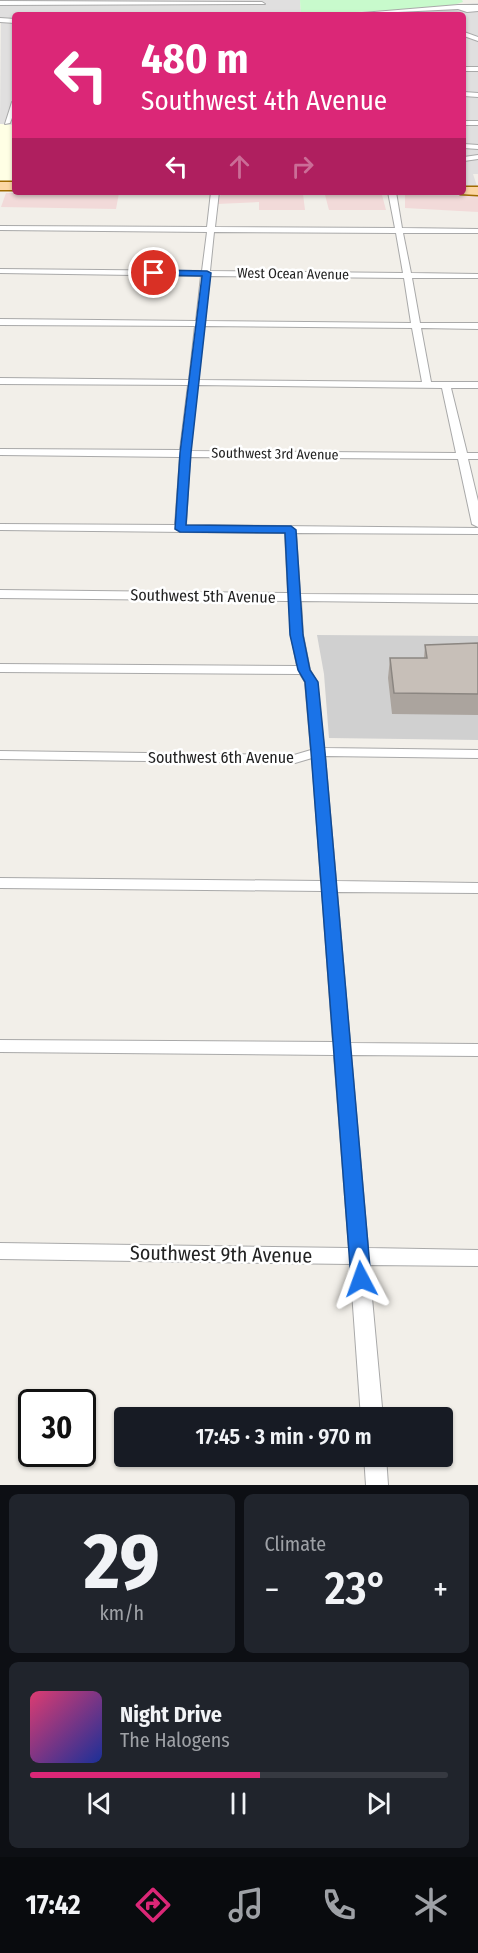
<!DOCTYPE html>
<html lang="en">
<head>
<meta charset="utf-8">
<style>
	body { margin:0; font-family:"Fira Sans Condensed",sans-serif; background:#20242c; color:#f1f3f6; height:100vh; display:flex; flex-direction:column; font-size:22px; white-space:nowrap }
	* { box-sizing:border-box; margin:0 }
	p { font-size:20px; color:#9ea1a6 }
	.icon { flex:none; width:33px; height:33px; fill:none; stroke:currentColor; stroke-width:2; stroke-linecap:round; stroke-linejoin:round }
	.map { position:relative; height:1485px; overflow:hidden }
	.details { display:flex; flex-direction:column; gap:9px; padding:9px; background:#0d0f14; flex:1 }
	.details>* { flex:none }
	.guide { position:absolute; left:12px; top:12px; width:454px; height:183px; border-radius:6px; box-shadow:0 2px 4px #0004; background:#db2777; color:#fff; overflow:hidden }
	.speed { position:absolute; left:18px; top:1389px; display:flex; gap:12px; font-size:30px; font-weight:700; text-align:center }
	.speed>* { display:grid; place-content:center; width:78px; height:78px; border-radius:50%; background:#171b24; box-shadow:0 2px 4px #0004; line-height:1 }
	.speed .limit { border:3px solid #111; border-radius:9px; background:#fff; color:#111 }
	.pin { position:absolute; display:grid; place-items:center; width:51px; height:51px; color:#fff; margin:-26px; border:3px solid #fff; border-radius:50%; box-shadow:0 2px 6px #0007 }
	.me { position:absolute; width:66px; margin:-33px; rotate:356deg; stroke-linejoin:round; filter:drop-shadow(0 0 4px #0008) }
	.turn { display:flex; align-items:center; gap:21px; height:126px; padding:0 30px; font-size:27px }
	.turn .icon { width:78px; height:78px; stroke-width:2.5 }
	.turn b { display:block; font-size:42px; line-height:51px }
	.lanes { display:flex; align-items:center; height:57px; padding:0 30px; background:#0003; justify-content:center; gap:30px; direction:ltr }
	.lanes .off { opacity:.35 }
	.big { font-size:45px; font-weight:600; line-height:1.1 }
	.details .card { flex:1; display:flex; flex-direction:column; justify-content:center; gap:9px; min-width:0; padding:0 21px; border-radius:9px; background:#20242c }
	.details .dial { align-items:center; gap:0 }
	.dial b { font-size:78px; line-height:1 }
	.song { display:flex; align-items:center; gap:18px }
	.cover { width:72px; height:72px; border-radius:9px; background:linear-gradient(135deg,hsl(340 70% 55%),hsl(230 70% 35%)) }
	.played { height:6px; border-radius:3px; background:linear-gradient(90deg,#db2777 55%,#363941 55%) }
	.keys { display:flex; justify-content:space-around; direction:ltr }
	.heat { display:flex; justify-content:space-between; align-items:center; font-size:33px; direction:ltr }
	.details .tiles { flex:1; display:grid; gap:9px; grid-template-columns:1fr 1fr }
	.card:last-child { grid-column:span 2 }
	.trip { position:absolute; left:114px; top:1407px; width:339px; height:60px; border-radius:6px; background:#171b24; box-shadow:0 2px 4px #0004; font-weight:600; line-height:60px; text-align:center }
	.dock { display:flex; height:96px; justify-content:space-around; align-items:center; background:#090b0e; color:#9ea1a6 }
	.dock .icon { width:42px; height:42px }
	.dock .on { color:#db2777 }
	.dock b { font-size:27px; color:#f1f3f6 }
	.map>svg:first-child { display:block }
	.residential { fill:#e0dfdf }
	.commercial { fill:#f2dad9 }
	.education { fill:#ffffe5 }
	.religious { fill:#d0d0d0 }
	.park { fill:#c8facc }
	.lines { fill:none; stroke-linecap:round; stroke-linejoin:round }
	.street-casing { stroke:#a9a9a9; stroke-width:2 }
	.primary-casing { stroke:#a06b00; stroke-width:3 }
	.street { fill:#fff; fill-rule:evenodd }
	.primary { fill:#fcd6a4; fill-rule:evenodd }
	.wall { fill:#aba49e }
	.building { fill:#c7bfb8; stroke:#8b8681; stroke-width:1.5 }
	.route { fill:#1a73e8; stroke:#114b97; stroke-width:1.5 }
	.labels { text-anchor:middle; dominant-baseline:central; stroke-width:5; stroke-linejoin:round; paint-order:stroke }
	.far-street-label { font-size:14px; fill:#222; stroke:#fff }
	.street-label { font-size:16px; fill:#222; stroke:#fff }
	.near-street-label { font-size:20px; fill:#222; stroke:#fff }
</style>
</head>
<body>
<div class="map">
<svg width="478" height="1485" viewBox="0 0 478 1485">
	<rect width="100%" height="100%" fill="#f2efe9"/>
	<!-- residential -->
	<g class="residential">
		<polygon points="0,0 300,0 301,15 15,15 15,20 0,19"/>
		<polygon points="478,3 478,174 473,174 477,186 464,186 464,15 452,15 459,12 450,9 463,4"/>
		<polygon points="1,21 15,22 15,125 0,124"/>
	</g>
	<!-- commercial -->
	<g class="commercial">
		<polygon points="6,193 119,193 116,209 1,207"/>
		<polygon points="221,194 303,194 305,210 259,210 259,202 217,204"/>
		<polygon points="325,195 382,195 386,210 329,210"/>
		<polygon points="405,195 478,196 478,212 405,208"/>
	</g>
	<!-- education -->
	<polygon class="education" points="0,124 15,125 15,182 0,182"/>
	<!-- religious -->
	<g class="religious">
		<polygon points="450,9 461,12 452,15 344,15"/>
		<polygon points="317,635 478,636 478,740 329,738 324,674"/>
	</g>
	<!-- park -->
	<polygon class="park" points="300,0 462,0 463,2 447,7 301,15"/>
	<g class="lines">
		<!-- street casing -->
		<g class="street-casing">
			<g id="street">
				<polygon points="0,1 262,2 265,4 0,5"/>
				<polygon points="458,5 478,5 478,11 467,12 458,9 338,15"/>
				<polygon points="0,18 15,19 15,23 0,22"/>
				<polygon points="464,32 478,37 478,41 464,36"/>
				<rect x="464" y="67" width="14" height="4"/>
				<polygon points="464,92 478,93 478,97 464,96"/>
				<polygon points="15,100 15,110 10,123 5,124 12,102"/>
				<rect x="464" y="121" width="14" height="4"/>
				<polygon points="464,144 478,145 478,149 464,148"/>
				<polygon points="478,155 478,159 464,161 464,157"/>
				<path d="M211,192H219L215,227L395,228L388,192H396L402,228L478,229V233H403L411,273L478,274V278H412L420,323H478V329L421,328L431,382H478V388H451L467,453H478V459H468L478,501V527L472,524L458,459L190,457L186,525L478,528V534L296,533L300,594L478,595V603L301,601L303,635L310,670L317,682L324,748L478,750V758L325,756L336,881L478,883V893L337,892L350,1043L478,1044V1056L351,1055L368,1248L478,1250V1266L369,1265L383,1418H361L350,1264L0,1259V1243L349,1248L334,1055L0,1052V1040L333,1042L322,891L0,888V878L321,881L312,758L295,763L0,759V751L294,755L311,750L305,682L300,674L0,672V664L297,666L291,635L289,601L0,598V590L288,593L285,533L0,530V524L175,525L180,457L0,455V449L180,450L188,385L0,384V378L189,380L195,326L0,325V319L196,321L201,276L0,273V269L202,271L207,232L0,230V226L207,227ZM214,232L396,233L403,273L210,271ZM209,276L404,278L411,323L205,321ZM204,326L412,328L422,382L198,380ZM197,385L442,388L456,453L190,451Z"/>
				<polygon points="364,1456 386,1456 388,1485 366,1485"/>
			</g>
		</g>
		<!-- primary casing -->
		<g class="primary-casing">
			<g id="primary">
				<rect x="0" y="182" width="15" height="8"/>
				<polygon points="464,187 478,187 478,195 460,194 464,192"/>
			</g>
		</g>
		<!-- street -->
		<use href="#street" class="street"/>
		<!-- primary -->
		<use href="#primary" class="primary"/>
	</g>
	<!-- wall -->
	<polygon class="wall" points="478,643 478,715 392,714 388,678 390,658 424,658 425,645"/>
	<!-- building -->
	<polygon class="building" points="478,643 478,694 394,693 390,658 427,658 425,645"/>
	<!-- route -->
	<polygon class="route" points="154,270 207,271 211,273 191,453 186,525 291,526 296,530 303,635 310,670 318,682 325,752 371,1279 368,1285 361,1287 354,1285 351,1279 311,752 305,682 298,670 290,635 285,533 180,532 175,529 180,453 202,276 151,275"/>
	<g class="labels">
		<!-- far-street labels -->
		<g class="far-street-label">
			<text transform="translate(293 274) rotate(1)">West Ocean Avenue</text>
			<text transform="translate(275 454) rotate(1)">Southwest 3rd Avenue</text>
		</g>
		<!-- street labels -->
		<g class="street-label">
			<text transform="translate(203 596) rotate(1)">Southwest 5th Avenue</text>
			<text x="221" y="757">Southwest 6th Avenue</text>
		</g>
		<!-- near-street labels -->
		<g class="near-street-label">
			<text transform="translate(221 1254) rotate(1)">Southwest 9th Avenue</text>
		</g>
	</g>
</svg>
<div class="speed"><div class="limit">30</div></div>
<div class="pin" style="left:154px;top:273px;background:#d93025"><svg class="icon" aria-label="arrive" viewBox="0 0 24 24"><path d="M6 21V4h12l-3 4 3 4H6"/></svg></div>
<svg class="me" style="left:361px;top:1279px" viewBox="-20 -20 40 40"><path d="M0-17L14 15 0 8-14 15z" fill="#1a73e8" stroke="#fff" stroke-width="4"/></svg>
<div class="trip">17:45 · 3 min · 970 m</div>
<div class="guide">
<div class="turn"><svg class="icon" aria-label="left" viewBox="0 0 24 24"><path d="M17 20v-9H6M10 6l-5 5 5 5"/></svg><div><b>480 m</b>Southwest 4th Avenue</div></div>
<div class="lanes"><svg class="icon" aria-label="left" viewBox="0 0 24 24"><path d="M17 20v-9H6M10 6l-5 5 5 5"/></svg><svg class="icon off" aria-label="ahead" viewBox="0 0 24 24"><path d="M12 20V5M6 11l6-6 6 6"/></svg><svg class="icon off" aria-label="right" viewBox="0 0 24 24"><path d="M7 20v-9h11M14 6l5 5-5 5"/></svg></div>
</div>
</div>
<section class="details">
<div class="tiles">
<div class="card dial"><b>29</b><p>km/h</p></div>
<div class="card"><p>Climate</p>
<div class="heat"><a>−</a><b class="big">23°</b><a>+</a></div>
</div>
<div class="card">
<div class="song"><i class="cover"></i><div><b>Night Drive</b><p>The Halogens</p></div></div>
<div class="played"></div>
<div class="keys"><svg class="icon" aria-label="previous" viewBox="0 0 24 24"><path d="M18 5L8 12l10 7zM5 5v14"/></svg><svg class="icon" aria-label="pause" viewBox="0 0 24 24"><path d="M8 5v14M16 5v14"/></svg><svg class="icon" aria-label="next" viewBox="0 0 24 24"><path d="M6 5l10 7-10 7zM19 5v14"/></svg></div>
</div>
</div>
</section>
<nav class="dock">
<b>17:42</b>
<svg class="icon on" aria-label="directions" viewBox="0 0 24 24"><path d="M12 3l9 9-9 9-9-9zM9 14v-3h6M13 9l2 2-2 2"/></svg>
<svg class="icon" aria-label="music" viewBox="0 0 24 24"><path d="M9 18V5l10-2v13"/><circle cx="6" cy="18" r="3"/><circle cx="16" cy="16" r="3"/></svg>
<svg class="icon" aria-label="phone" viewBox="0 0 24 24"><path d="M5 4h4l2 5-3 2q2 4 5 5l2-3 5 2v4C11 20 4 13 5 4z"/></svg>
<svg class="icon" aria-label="climate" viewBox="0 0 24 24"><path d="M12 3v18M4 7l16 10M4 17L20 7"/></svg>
</nav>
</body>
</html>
